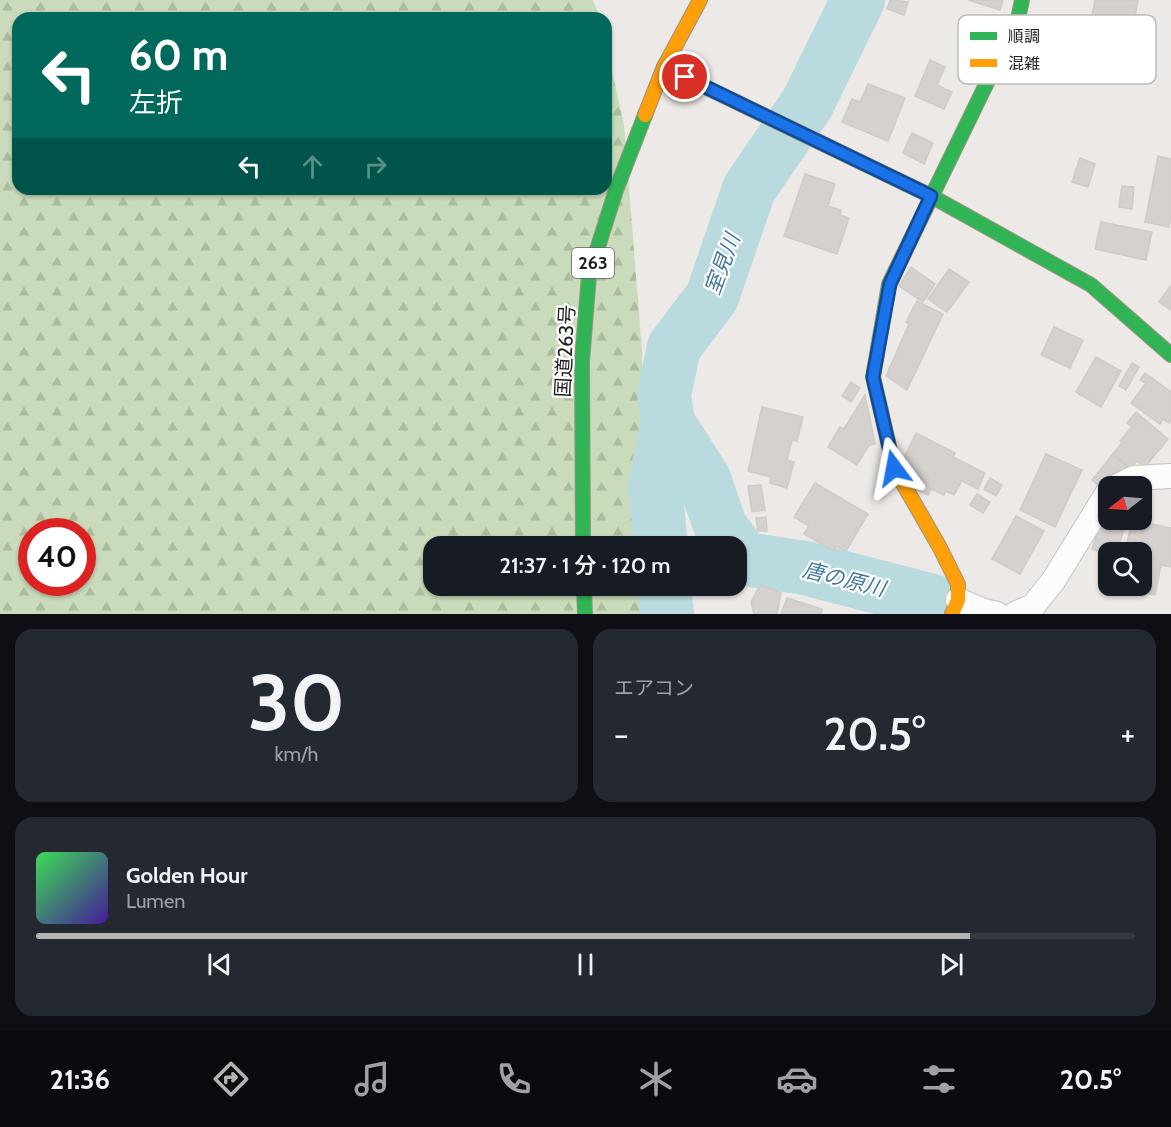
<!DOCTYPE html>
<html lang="ja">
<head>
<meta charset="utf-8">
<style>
	body { margin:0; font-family:Cabin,"Noto Sans JP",sans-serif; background:#242831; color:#f1f3f6; height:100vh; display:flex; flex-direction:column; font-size:22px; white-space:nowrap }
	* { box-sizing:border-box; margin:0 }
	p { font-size:20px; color:#9ea1a6 }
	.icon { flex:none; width:33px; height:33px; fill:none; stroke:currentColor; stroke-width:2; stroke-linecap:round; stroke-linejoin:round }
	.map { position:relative; height:614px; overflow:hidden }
	.side { display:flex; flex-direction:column; gap:15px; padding:15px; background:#0d0f14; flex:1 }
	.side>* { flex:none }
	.hud { position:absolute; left:12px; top:12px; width:600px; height:183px; border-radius:18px; box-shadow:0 2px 4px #0004; background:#00695c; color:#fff; overflow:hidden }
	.needle { width:39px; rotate:253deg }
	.tools { position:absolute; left:1098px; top:476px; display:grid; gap:12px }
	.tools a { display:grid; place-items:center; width:54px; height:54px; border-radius:12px; background:#171b24; box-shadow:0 2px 4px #0004; font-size:30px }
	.speed { position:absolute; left:18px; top:518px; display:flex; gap:12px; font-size:30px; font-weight:700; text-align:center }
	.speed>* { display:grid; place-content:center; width:78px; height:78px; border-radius:50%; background:#171b24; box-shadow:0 2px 4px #0004; line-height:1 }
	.speed .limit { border:9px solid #d22; background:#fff; color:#111 }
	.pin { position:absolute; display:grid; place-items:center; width:51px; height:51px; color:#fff; margin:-26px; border:3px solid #fff; border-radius:50%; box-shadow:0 2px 6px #0007 }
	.me { position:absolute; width:66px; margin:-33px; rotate:347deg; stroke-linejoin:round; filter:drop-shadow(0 0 4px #0008) }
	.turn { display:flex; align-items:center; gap:21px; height:126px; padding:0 18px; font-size:27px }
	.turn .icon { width:78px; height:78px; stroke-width:2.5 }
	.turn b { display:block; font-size:42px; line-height:51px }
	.lanes { display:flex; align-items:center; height:57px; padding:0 18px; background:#0003; justify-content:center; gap:30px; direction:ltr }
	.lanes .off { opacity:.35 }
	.big { font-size:45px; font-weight:600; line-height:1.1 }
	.side .tile { flex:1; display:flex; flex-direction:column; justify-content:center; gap:9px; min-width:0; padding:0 21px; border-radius:18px; background:#242831 }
	.side .dial { align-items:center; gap:0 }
	.dial b { font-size:78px; line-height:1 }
	.song { display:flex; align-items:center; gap:18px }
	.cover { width:72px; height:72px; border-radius:9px; background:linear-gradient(135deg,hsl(130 70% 55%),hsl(260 70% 35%)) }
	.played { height:6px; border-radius:3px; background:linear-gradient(90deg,#b2b3b4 85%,#363941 85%) }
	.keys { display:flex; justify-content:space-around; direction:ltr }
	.heat { display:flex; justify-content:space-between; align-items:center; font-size:33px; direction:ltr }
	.side .tiles { flex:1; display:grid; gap:15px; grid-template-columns:1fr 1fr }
	.tile:last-child { grid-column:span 2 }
	.trip { position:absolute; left:423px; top:536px; width:324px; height:60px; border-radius:18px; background:#171b24; box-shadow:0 2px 4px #0004; font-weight:600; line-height:60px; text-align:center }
	.dock { display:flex; height:96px; justify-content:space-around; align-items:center; background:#090b0e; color:#9ea1a6 }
	.dock .icon { width:42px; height:42px }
	.dock .on { color:#b2b3b4 }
	.dock b { font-size:27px; color:#f1f3f6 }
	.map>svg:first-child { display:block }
	.forest { fill:url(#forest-firs); fill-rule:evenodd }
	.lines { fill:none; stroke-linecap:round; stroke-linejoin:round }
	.river { stroke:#b9dbe0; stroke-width:54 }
	.building { fill:#d5d1cf; stroke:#cfcbc8; stroke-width:1.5 }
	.street-casing { stroke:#c5c4c2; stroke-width:26 }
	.fast-casing { stroke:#96957e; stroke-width:16 }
	.slow-casing { stroke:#96957e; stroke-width:16 }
	.street { stroke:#fcfcfb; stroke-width:24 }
	.fast { stroke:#30b455; stroke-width:14 }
	.slow { stroke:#ff9f0a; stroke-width:14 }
	.route-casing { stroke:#114b97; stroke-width:15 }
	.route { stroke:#1a73e8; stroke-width:10 }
	.labels { text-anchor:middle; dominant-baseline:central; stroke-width:4.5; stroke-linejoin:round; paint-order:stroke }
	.shield { fill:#fff; stroke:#626262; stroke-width:1.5 }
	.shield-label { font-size:18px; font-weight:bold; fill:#1e1e1e }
	.street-label { font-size:20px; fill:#1e1e1e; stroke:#fff }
	.water-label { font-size:21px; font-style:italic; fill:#43789e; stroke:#fff }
	.key { fill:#fff; stroke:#bcbcbc; stroke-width:1.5 }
	.key-label { font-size:16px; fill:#1e1e1e }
</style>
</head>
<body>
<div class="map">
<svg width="1171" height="614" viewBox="0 0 1171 614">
	<defs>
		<pattern id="forest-firs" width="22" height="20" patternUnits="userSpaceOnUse" patternTransform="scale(1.5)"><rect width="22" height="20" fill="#c9dbbb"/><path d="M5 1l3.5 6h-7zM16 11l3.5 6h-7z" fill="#acbca0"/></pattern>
	</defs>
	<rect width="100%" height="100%" fill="#ece9e6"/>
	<!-- forest -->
	<path class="forest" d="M0,0H593L600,18H18V189H606V43L624,125L642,351L644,546H434V585H645V614H0ZM32,531H82V582H32Z"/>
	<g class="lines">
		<!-- river -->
		<g class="river">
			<polyline points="668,423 704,479 721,528 735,546"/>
			<polyline points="661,546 655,484 668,423 664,395 674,347 712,297 749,189 807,104 858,0"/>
			<polyline points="736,548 745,559 805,568 932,601 952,614"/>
			<polyline points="664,585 667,614"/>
		</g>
	</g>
	<!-- building -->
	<g class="building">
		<polygon points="890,0 908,2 904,15 887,9"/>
		<polygon points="968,0 1003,0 1000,10"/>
		<polygon points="1095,0 1138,0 1125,74 1101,69 1103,60 1084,57"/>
		<polygon points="930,60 945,67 937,85 952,92 944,109 915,96"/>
		<polygon points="868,84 905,98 888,141 842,122 852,99 860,102"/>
		<polygon points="912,133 933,143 924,164 903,153"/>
		<polygon points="1158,156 1171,159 1171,215 1169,227 1145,222"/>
		<polygon points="1080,158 1095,164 1088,187 1072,182"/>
		<polygon points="805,174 835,184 828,206 841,210 840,215 849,218 837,254 784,236"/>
		<polygon points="1122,186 1134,187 1132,209 1119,207"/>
		<polygon points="1101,222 1152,232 1146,260 1095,249"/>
		<polygon points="911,267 935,284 923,302 899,286"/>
		<polygon points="949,269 969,282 947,312 928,299"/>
		<polygon points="1171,285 1171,310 1159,302"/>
		<polygon points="917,301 943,314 907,390 886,376 909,324 906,322"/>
		<polygon points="1054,327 1083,340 1070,368 1041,355"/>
		<polygon points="1096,357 1121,371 1101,407 1076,392"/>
		<polygon points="1132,363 1139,367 1126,390 1119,386"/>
		<polygon points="1145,373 1171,392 1171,420 1169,423 1163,419 1160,424 1131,403 1146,383 1140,380"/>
		<polygon points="851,382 860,388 851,402 842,396"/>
		<polygon points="865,395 875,444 869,445 857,465 828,447 840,427 844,429"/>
		<polygon points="762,407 803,417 797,441 792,440 787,460 794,462 787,488 770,483 771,477 748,471"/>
		<polygon points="1136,412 1168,439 1145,467 1137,461 1130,469 1113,454 1122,443 1120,441 1132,427 1127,423"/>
		<polygon points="916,433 955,453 953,457 985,473 978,489 962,481 954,495 946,491 944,495 931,489 928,495 915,489 921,477 907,470 901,464"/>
		<polygon points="1046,454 1082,470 1055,527 1020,510"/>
		<polygon points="1113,454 1130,469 1097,484 1092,480"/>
		<polygon points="990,478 1002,485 996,496 984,489"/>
		<polygon points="815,483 868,514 846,551 836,546 834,551 804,534 809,526 794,517"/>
		<polygon points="881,483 887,486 883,493 877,490"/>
		<polygon points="761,485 765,510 752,512 748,486"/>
		<polygon points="977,494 990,502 983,513 970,505"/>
		<polygon points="1108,510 1108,519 1127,519 1117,552 1108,552 1108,554 1092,549 1101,520 1105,521"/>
		<polygon points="1016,516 1044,531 1020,574 992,559"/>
		<polygon points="766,517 767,531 758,531 756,518"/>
		<polygon points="1132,520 1171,528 1171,567 1161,565 1155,595 1110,587 1111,585 1142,585 1142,552 1125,552"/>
		<polygon points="760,585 781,593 777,614 754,614 751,602"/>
		<polygon points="787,598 822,609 821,614 781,614"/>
	</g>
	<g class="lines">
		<!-- street casing -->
		<g class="street-casing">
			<g id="street">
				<polyline points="1118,486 1134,478 1171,476"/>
				<polyline points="958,600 984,611 997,614"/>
				<polyline points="1015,614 1033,606 1053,581 1108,492"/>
			</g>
		</g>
		<!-- fast casing -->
		<g class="fast-casing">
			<g id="fast">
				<polyline points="664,67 931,196 1091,285 1171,355"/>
				<polyline points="881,411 873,377 889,284 1018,19 1022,0"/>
				<polyline points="583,546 582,361 589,275 616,190 645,115"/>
				<polyline points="584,585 585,614"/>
			</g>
		</g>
		<!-- slow casing -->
		<g class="slow-casing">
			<g id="slow">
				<polyline points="645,115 664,67 700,0"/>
				<polyline points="881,411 894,468 939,546 958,584 958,600 952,614"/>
			</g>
		</g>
		<!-- street -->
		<use href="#street" class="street"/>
		<!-- fast -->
		<use href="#fast" class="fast"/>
		<!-- slow -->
		<use href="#slow" class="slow"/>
	</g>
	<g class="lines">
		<!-- route casing -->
		<g class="route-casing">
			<polyline id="route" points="685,77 931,196 890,284 873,377 894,468"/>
		</g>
		<!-- route -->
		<use href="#route" class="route"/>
	</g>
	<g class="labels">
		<!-- shield labels -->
		<rect class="shield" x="572" y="248" width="42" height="30" rx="4.5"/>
		<g class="shield-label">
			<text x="593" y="263">263</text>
		</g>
		<!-- street labels -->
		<g class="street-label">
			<text transform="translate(565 351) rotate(-87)">国道263号</text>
		</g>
		<!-- water labels -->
		<g class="water-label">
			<text transform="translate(722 264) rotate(-70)">室見川</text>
			<text transform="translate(844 579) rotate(14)">唐の原川</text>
		</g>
	</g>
	<!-- legend -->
	<rect x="958" y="15" width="198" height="69" rx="9" class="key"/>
	<rect x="970" y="32" width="27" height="8" fill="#30b455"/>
	<rect x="970" y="59" width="27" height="8" fill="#ff9f0a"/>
	<g class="key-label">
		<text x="1008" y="42">順調</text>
		<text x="1008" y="69">混雑</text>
	</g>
</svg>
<div class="tools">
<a><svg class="needle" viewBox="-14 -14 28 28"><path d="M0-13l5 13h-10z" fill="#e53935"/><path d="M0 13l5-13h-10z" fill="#9ea1a6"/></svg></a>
<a><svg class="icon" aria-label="search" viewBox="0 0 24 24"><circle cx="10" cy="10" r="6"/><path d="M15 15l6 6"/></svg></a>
</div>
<div class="speed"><div class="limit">40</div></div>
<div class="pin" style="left:685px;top:77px;background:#d93025"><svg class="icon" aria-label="arrive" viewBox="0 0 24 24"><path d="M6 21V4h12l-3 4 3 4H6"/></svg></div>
<svg class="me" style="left:894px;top:468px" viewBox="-20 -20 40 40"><path d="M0-17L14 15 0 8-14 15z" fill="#1a73e8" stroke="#fff" stroke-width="4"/></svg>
<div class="trip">21:37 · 1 分 · 120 m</div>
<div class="hud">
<div class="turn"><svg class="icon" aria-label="left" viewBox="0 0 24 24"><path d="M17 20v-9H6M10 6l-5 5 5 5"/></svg><div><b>60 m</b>左折</div></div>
<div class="lanes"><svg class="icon" aria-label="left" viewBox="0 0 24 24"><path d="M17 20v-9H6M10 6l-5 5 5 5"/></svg><svg class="icon off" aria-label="ahead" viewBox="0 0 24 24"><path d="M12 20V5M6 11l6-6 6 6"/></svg><svg class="icon off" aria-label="right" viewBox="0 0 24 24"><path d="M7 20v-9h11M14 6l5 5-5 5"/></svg></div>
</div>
</div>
<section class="side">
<div class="tiles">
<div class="tile dial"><b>30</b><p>km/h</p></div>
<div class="tile"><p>エアコン</p>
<div class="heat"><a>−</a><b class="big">20.5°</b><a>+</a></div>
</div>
<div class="tile">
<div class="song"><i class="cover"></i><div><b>Golden Hour</b><p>Lumen</p></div></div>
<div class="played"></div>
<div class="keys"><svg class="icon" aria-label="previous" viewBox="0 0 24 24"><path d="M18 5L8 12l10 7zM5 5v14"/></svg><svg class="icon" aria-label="pause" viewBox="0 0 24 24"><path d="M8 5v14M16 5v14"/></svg><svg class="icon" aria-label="next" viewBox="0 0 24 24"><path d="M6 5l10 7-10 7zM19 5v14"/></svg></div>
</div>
</div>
</section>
<nav class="dock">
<b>21:36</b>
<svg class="icon on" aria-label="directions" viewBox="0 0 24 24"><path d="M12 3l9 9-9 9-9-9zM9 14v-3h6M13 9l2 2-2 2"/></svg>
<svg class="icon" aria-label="music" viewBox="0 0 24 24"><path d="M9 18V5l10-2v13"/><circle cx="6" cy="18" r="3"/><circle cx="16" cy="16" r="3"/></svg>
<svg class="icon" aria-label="phone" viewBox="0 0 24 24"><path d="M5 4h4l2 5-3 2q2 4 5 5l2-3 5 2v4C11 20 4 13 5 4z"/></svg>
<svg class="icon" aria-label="climate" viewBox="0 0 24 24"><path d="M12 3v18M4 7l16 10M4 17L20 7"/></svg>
<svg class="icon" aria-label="car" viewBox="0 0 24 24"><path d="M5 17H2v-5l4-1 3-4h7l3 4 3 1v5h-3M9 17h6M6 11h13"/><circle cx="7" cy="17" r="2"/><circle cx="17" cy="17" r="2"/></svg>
<svg class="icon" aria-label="filters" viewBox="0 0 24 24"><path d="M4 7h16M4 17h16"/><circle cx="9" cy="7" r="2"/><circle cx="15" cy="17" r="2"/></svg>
<b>20.5°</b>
</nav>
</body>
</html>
